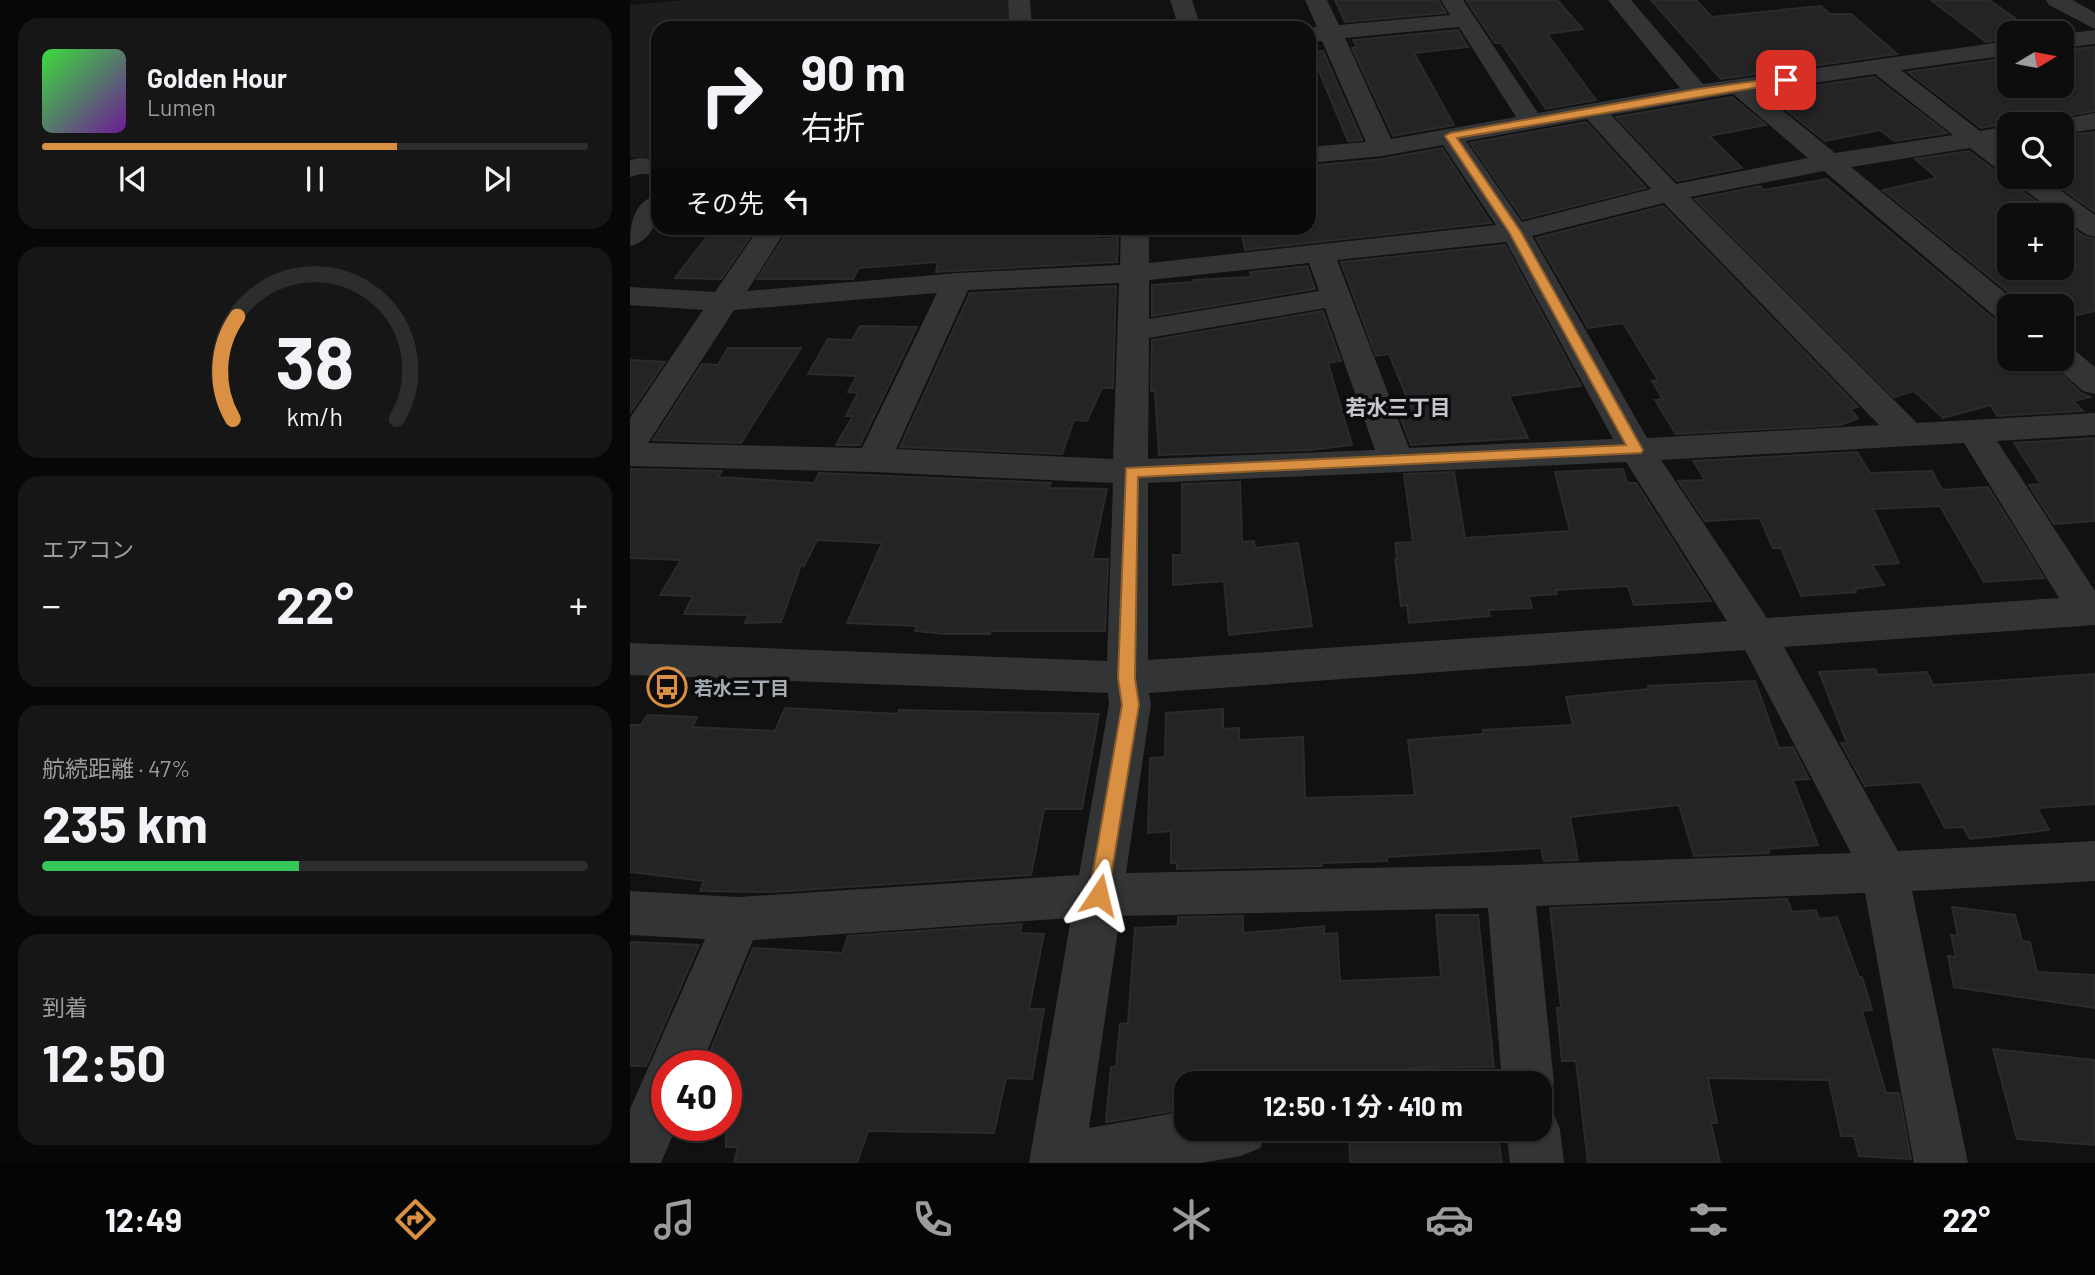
<!DOCTYPE html>
<html lang="ja">
<head>
<meta charset="utf-8">
<style>
	body { margin:0; font-family:Barlow,"Noto Sans JP",sans-serif; background:#161617; color:#f1f3f6; height:100vh; display:flex; flex-direction:column; font-size:26px; white-space:nowrap }
	* { box-sizing:border-box; margin:0 }
	p { font-size:23px; color:#9a9c9e }
	.icon { flex:none; width:38px; height:38px; fill:none; stroke:currentColor; stroke-width:2; stroke-linecap:round; stroke-linejoin:round }
	.map { position:relative; flex:1; overflow:hidden }
	.drawer { display:flex; flex-direction:column; gap:18px; padding:18px; background:#070708; width:630px }
	.drawer>* { flex:none }
	.hud { position:absolute; left:21px; top:21px; width:665px; height:214px; border-radius:21px; box-shadow:0 2px 5px #0004,0 0 0 2px #2d2d2e; background:#0d0d0e; color:#f1f3f6; overflow:hidden }
	.needle { width:46px; rotate:80deg }
	.buttons { position:absolute; left:1367px; top:21px; display:grid; gap:14px }
	.buttons a { display:grid; place-items:center; width:77px; height:77px; border-radius:14px; background:#0d0d0e; box-shadow:0 2px 5px #0004,0 0 0 2px #2d2d2e; font-size:35px }
	.speed { position:absolute; left:21px; top:1050px; display:flex; gap:14px; font-size:35px; font-weight:700; text-align:center }
	.speed>* { display:grid; place-content:center; width:91px; height:91px; border-radius:50%; background:#0d0d0e; box-shadow:0 2px 5px #0004,0 0 0 2px #2d2d2e; line-height:1 }
	.speed .limit { border:10px solid #d22; background:#fff; color:#111 }
	.pin { position:absolute; display:grid; place-items:center; width:60px; height:60px; color:#fff; margin:-30px; border-radius:14px; box-shadow:0 4px 10px #0006 }
	.me { position:absolute; width:77px; margin:-38px; rotate:10deg; stroke-linejoin:round; filter:drop-shadow(0 0 5px #0008) }
	.turn { display:flex; align-items:center; gap:24px; height:147px; padding:0 35px; font-size:32px }
	.turn .icon { width:91px; height:91px; stroke-width:2.5 }
	.turn b { display:block; font-size:49px; line-height:60px }
	.then { display:flex; align-items:center; height:66px; padding:0 35px; background:#0003; gap:14px; font-size:26px }
	.big { font-size:52px; font-weight:700; line-height:1.1 }
	.drawer .card { flex:1; display:flex; flex-direction:column; justify-content:center; gap:10px; min-width:0; padding:0 24px; border-radius:21px; background:#161617 }
	.drawer .dial { align-items:center; gap:0 }
	.dial svg { height:182px; overflow:visible; fill:none; stroke:#2d2d2e; stroke-width:7; stroke-linecap:round; text-anchor:middle }
	.dial text { fill:#f1f3f6; stroke:none }
	.song { display:flex; align-items:center; gap:21px }
	.cover { width:84px; height:84px; border-radius:10px; background:linear-gradient(135deg,hsl(120 70% 55%),hsl(280 70% 35%)) }
	.played { height:7px; border-radius:4px; background:linear-gradient(90deg,#d99042 65%,#2d2d2e 65%) }
	.keys { display:flex; justify-content:space-around; direction:ltr }
	.heat { display:flex; justify-content:space-between; align-items:center; font-size:38px; direction:ltr }
	.charge { height:10px; border-radius:5px; background:linear-gradient(90deg,#34c759 47%,#2d2d2e 0) }
	.trip { position:absolute; left:544px; top:1071px; width:378px; height:70px; border-radius:21px; background:#0d0d0e; box-shadow:0 2px 5px #0004,0 0 0 2px #2d2d2e; font-weight:700; line-height:70px; text-align:center }
	.menu { display:flex; height:112px; justify-content:space-around; align-items:center; background:#050506; color:#9a9c9e }
	.menu .icon { width:49px; height:49px }
	.menu .on { color:#d99042 }
	.menu b { font-size:32px; color:#f1f3f6 }
	main { display:flex; flex:1; min-height:0 }
	.map>svg:first-child { display:block }
	.built { fill:#1d1d1f }
	.building { fill:#242426; stroke:#2b2b2e; stroke-width:2 }
	.lines { fill:none; stroke-linecap:round; stroke-linejoin:round }
	.minor { fill:#323436; fill-rule:evenodd }
	.route { fill:#d99042; stroke:#8d5e2b; stroke-width:2 }
	.labels { text-anchor:middle; dominant-baseline:central; stroke-width:7; stroke-linejoin:round; paint-order:stroke }
	.poi-label { font-size:19px; font-weight:bold; fill:#a4aab1; stroke:#0c0c0d; text-anchor:start }
	.neighbourhood-label { font-size:21px; font-weight:bold; fill:#c4c8ce; stroke:#0c0c0d }
</style>
</head>
<body>
<main>
<section class="drawer">
<div class="card">
<div class="song"><i class="cover"></i><div><b>Golden Hour</b><p>Lumen</p></div></div>
<div class="played"></div>
<div class="keys"><svg class="icon" aria-label="previous" viewBox="0 0 24 24"><path d="M18 5L8 12l10 7zM5 5v14"/></svg><svg class="icon" aria-label="pause" viewBox="0 0 24 24"><path d="M8 5v14M16 5v14"/></svg><svg class="icon" aria-label="next" viewBox="0 0 24 24"><path d="M6 5l10 7-10 7zM19 5v14"/></svg></div>
</div>
<div class="card dial"><svg viewBox="0 0 100 80">
<path d="M14 69A42 42 0 1 1 86 69"/>
<path d="M14 69A42 42 0 0 1 16 24" stroke="#d99042"/>
<text x="50" y="56" font-size="32" font-weight="700">38</text>
<text x="50" y="72" font-size="11">km/h</text>
</svg></div>
<div class="card"><p>エアコン</p>
<div class="heat"><a>−</a><b class="big">22°</b><a>+</a></div>
</div>
<div class="card"><p>航続距離 · 47%</p><b class="big">235 km</b><div class="charge"></div></div>
<div class="card"><p>到着</p><b class="big">12:50</b></div>
</section>
<div class="map">
<svg width="1465" height="1163" viewBox="0 0 1465 1163">
	<rect width="100%" height="100%" fill="#111112"/>
	<!-- built -->
	<polygon class="built" points="54,0 380,0 383,28 28,28 28,158 0,157 0,5"/>
	<!-- building -->
	<g class="building">
		<polygon points="705,0 808,0 816,13 715,22"/>
		<polygon points="836,0 927,0 953,29 917,34 966,100 916,109 871,43 865,43"/>
		<polygon points="1021,0 1066,0 1082,17 1191,6 1200,14 1221,14 1267,54 1091,79"/>
		<polygon points="1301,0 1359,0 1406,33 1379,33 1379,38 1356,42"/>
		<polygon points="828,30 838,47 784,53 824,125 763,136 722,48 727,47 723,40"/>
		<polygon points="1465,47 1465,111 1423,118 1417,124 1379,123 1351,128 1278,72 1379,58 1379,86 1432,86 1432,50"/>
		<polygon points="693,51 732,140 718,141 681,52"/>
		<polygon points="1244,77 1317,133 1264,141 1250,130 1195,141 1135,93"/>
		<polygon points="1102,97 1136,125 1079,136 1112,168 1047,181 986,117"/>
		<polygon points="956,122 1016,188 893,219 840,143"/>
		<polygon points="1465,132 1465,212 1416,177 1432,177 1432,136"/>
		<polygon points="812,148 861,223 615,250 610,228 679,228 679,166 752,159"/>
		<polygon points="1339,151 1368,173 1379,175 1383,185 1425,215 1379,215 1379,268 1432,268 1432,220 1453,236 1465,239 1465,311 1432,318 1432,306 1392,306 1392,303 1253,190 1307,178 1285,159"/>
		<polygon points="1197,179 1366,321 1379,323 1379,359 1415,359 1451,393 1460,397 1443,401 1453,411 1367,416 1361,405 1313,418 1284,391 1264,397 1065,199 1130,186 1134,190"/>
		<polygon points="1033,206 1228,407 1220,409 1228,418 1211,425 1046,434 1025,400 1033,399 1022,381 1028,380 993,323 958,328 906,238"/>
		<polygon points="84,228 126,228 91,279 45,278"/>
		<polygon points="160,228 243,228 240,232 312,228 468,228 467,239 488,238 487,262 306,272 308,262 229,268 223,279 127,279"/>
		<polygon points="875,245 951,386 879,396 898,438 781,445 769,414 783,412 759,354 746,356 711,262"/>
		<polygon points="677,266 685,289 522,316 522,285 563,282 563,280 621,277 620,272"/>
		<polygon points="486,286 483,388 472,388 457,421 444,420 432,454 270,447 340,293"/>
		<polygon points="693,311 711,361 698,363 722,445 680,450 529,455 525,391 521,391 522,340"/>
		<polygon points="230,326 287,327 230,445 206,445 223,416 216,416 228,393 218,392 227,376 178,374 198,339 222,340"/>
		<polygon points="98,348 171,348 111,443 23,440 72,364 88,365"/>
		<polygon points="0,360 35,362 0,413"/>
		<polygon points="1465,438 1465,521 1424,524 1399,485 1411,484 1384,443"/>
		<polygon points="1227,452 1240,473 1302,471 1312,490 1358,487 1414,578 1354,582 1310,506 1243,509 1269,563 1242,565 1254,585 1225,589 1226,592 1171,596 1151,548 1143,548 1130,518 1075,521 1048,481 1075,480 1063,461"/>
		<polygon points="0,469 92,471 88,477 184,483 189,473 421,483 419,488 477,489 462,559 478,559 475,631 361,631 360,634 315,634 285,631 287,626 217,623 252,543 187,540 174,566 171,565 151,622 115,623 118,615 54,614 63,596 30,595 51,560 0,558"/>
		<polygon points="993,469 997,483 1006,483 1081,601 1004,605 998,586 926,590 927,594 899,596 902,608 858,610 860,616 779,623 777,605 771,606 765,559 767,559 765,543 783,542 774,474 824,472 835,538 940,531 925,472"/>
		<polygon points="610,482 612,542 624,541 625,548 668,543 682,626 599,635 594,581 543,585 543,555 552,555 552,484"/>
		<polygon points="1245,669 1248,675 1297,672 1303,685 1465,674 1465,804 1407,808 1419,830 1340,839 1333,827 1315,828 1291,782 1235,786 1211,743 1217,743 1189,672"/>
		<polygon points="1125,681 1149,748 1163,747 1179,779 1163,780 1188,845 1138,849 1139,853 1064,856 1049,805 940,817 948,860 914,861 911,848 757,857 757,861 692,863 692,866 547,869 547,863 541,863 541,831 518,833 520,758 535,757 536,713 593,709 593,729 609,728 609,740 673,737 675,798 785,795 778,740 854,734 853,730 943,725 936,697 1019,689 1018,686"/>
		<polygon points="155,708 268,714 269,710 469,714 452,809 414,809 401,875 142,892 70,891 74,881 0,872 0,725 11,725 17,715 67,717 63,727 145,731"/>
		<polygon points="1157,899 1162,912 1186,910 1189,919 1207,917 1229,977 1232,977 1242,1010 1232,1011 1256,1093 1269,1093 1281,1159 1229,1156 1224,1136 1211,1136 1199,1080 1078,1078 1087,1123 1081,1123 1090,1163 958,1163 946,1061 932,1061 927,1008 931,1008 920,908"/>
		<polygon points="1322,907 1385,915 1392,941 1400,942 1407,972 1465,975 1465,1008 1324,987 1318,956 1326,957 1321,935 1328,936"/>
		<polygon points="806,915 848,915 864,1067 779,1068 779,1071 556,1083 556,1109 476,1122 481,1067 486,1067 490,1024 498,1023 505,928 548,926 548,917 613,916 613,933 694,926 694,934 707,933 710,981 811,977"/>
		<polygon points="392,924 390,933 414,934 399,1009 414,1009 402,1079 376,1078 364,1133 238,1131 227,1163 104,1163 108,1147 96,1147 96,1066 74,1066 123,948 212,953 218,936"/>
		<polygon points="0,942 69,945 16,1066 0,1066"/>
		<polygon points="1363,1049 1465,1060 1465,1145 1387,1139"/>
		<polygon points="719,1129 867,1129 872,1163 720,1163"/>
	</g>
	<g class="lines">
		<!-- minor -->
		<g class="minor">
			<polygon points="378,0 400,0 402,28 380,28"/>
			<polygon points="540,0 562,0 571,28 549,28"/>
			<path d="M675,0H697L709,25L820,15L811,0H833L908,113L1050,88L978,0H1001L1073,84L1379,41V55L1271,70L1350,131L1379,126V142L1368,144L1379,152V173L1370,171L1340,148L1221,167L1390,305L1379,306V321L1368,319L1194,171L1060,197L1287,423L1465,413V435L1367,441L1465,591V625L1154,647L1268,851L1465,841V881L1282,891L1338,1163H1284L1235,893L906,906L924,1083L917,1102L910,1104V1083H872L858,908L490,916L459,1128L556,1111V1129H638L630,1148L611,1156L571,1163H399L441,918L123,940L71,1066H37V1125H47L31,1163H0V1109L75,939L0,935V891L108,897L449,875L479,704L478,693L0,675V643L477,661L483,483L244,472L0,466V418L73,310L0,305V287L85,292L129,228H157L117,291L327,273L490,265L491,228H519V263L866,225L813,145L752,156L679,163V147L736,142L692,41L679,42V28L687,27ZM829,27L886,117L761,139L715,38ZM1245,74L1323,135L1205,153L1129,91ZM1103,94L1178,158L1046,184L981,115ZM957,119L1021,189L892,222L836,141ZM1034,203L1249,425L1017,438L902,236ZM876,242L983,439L779,448L707,260ZM679,263L689,291L519,319V280ZM489,283L483,459L266,449L338,290ZM307,293L232,448L18,443L104,310ZM695,308L745,450L518,459L519,338ZM1334,443L1429,598L1137,618L1031,460ZM996,462L1097,621L518,660V483ZM1115,650L1221,853L880,865L496,873L521,704L519,693Z"/>
			<polygon points="1416,0 1443,0 1465,13 1465,29 1419,5"/>
			<polygon points="1465,30 1465,44 1432,48 1432,34"/>
			<polygon points="1465,113 1465,129 1432,134 1432,124 1420,124 1423,121"/>
			<polygon points="9,158 28,159 28,175 11,174 0,177 0,160"/>
			<polygon points="1381,177 1412,177 1465,215 1465,237 1455,234 1385,183"/>
			<path d="M28,195C28,217 26,239 0,246C0,224 3,201 28,195Z"/>
			<polygon points="1432,346 1443,349 1465,367 1465,394 1453,391 1421,363 1418,359 1432,359"/>
			<polygon points="910,1105 922,1110 930,1129 934,1163 880,1163 876,1129 910,1129"/>
		</g>
	</g>
	<!-- route -->
	<polygon class="route" points="1156,77 1161,80 1159,82 827,138 891,232 1013,450 1011,453 508,477 505,678 509,705 478,895 476,901 469,903 462,901 459,895 492,705 488,678 496,468 996,445 879,232 815,136 820,133 1068,89"/>
	<!-- icons -->
	<defs>
		<g id="bus-ring" transform="scale(2.0125)"><circle r="9.5" fill="#0c0c0d" stroke="#d99042" stroke-width="1.5"/><path d="M-5-6H5V4H4V6H2V4H-2V6H-4V4H-5ZM-3.5-4V0h7V-4ZM-3.5 1.2v1.5H-2V1.2ZM2 1.2v1.5H3.5V1.2Z" fill="#d99042"/></g>
	</defs>
	<g fill-rule="evenodd">
		<use href="#bus-ring" x="37" y="687"/>
	</g>
	<g class="labels">
		<!-- poi labels -->
		<g class="poi-label">
			<text x="64" y="687">若水三丁目</text>
		</g>
		<!-- neighbourhood labels -->
		<g class="neighbourhood-label">
			<text x="768" y="406">若水三丁目</text>
		</g>
	</g>
</svg>
<div class="buttons">
<a><svg class="needle" viewBox="-14 -14 28 28"><path d="M0-13l5 13h-10z" fill="#e53935"/><path d="M0 13l5-13h-10z" fill="#9a9c9e"/></svg></a>
<a><svg class="icon" aria-label="search" viewBox="0 0 24 24"><circle cx="10" cy="10" r="6"/><path d="M15 15l6 6"/></svg></a>
<a>+</a>
<a>−</a>
</div>
<div class="speed"><div class="limit">40</div></div>
<div class="pin" style="left:1156px;top:80px;background:#d93025"><svg class="icon" aria-label="arrive" viewBox="0 0 24 24"><path d="M6 21V4h12l-3 4 3 4H6"/></svg></div>
<svg class="me" style="left:469px;top:895px" viewBox="-20 -20 40 40"><path d="M0-17L14 15 0 8-14 15z" fill="#d99042" stroke="#fff" stroke-width="4"/></svg>
<div class="trip">12:50 · 1 分 · 410 m</div>
<div class="hud">
<div class="turn"><svg class="icon" aria-label="right" viewBox="0 0 24 24"><path d="M7 20v-9h11M14 6l5 5-5 5"/></svg><div><b>90 m</b>右折</div></div>
<div class="then">その先<svg class="icon" aria-label="left" viewBox="0 0 24 24"><path d="M17 20v-9H6M10 6l-5 5 5 5"/></svg></div>
</div>
</div>
</main>
<nav class="menu">
<b>12:49</b>
<svg class="icon on" aria-label="directions" viewBox="0 0 24 24"><path d="M12 3l9 9-9 9-9-9zM9 14v-3h6M13 9l2 2-2 2"/></svg>
<svg class="icon" aria-label="music" viewBox="0 0 24 24"><path d="M9 18V5l10-2v13"/><circle cx="6" cy="18" r="3"/><circle cx="16" cy="16" r="3"/></svg>
<svg class="icon" aria-label="phone" viewBox="0 0 24 24"><path d="M5 4h4l2 5-3 2q2 4 5 5l2-3 5 2v4C11 20 4 13 5 4z"/></svg>
<svg class="icon" aria-label="climate" viewBox="0 0 24 24"><path d="M12 3v18M4 7l16 10M4 17L20 7"/></svg>
<svg class="icon" aria-label="car" viewBox="0 0 24 24"><path d="M5 17H2v-5l4-1 3-4h7l3 4 3 1v5h-3M9 17h6M6 11h13"/><circle cx="7" cy="17" r="2"/><circle cx="17" cy="17" r="2"/></svg>
<svg class="icon" aria-label="filters" viewBox="0 0 24 24"><path d="M4 7h16M4 17h16"/><circle cx="9" cy="7" r="2"/><circle cx="15" cy="17" r="2"/></svg>
<b>22°</b>
</nav>
</body>
</html>
